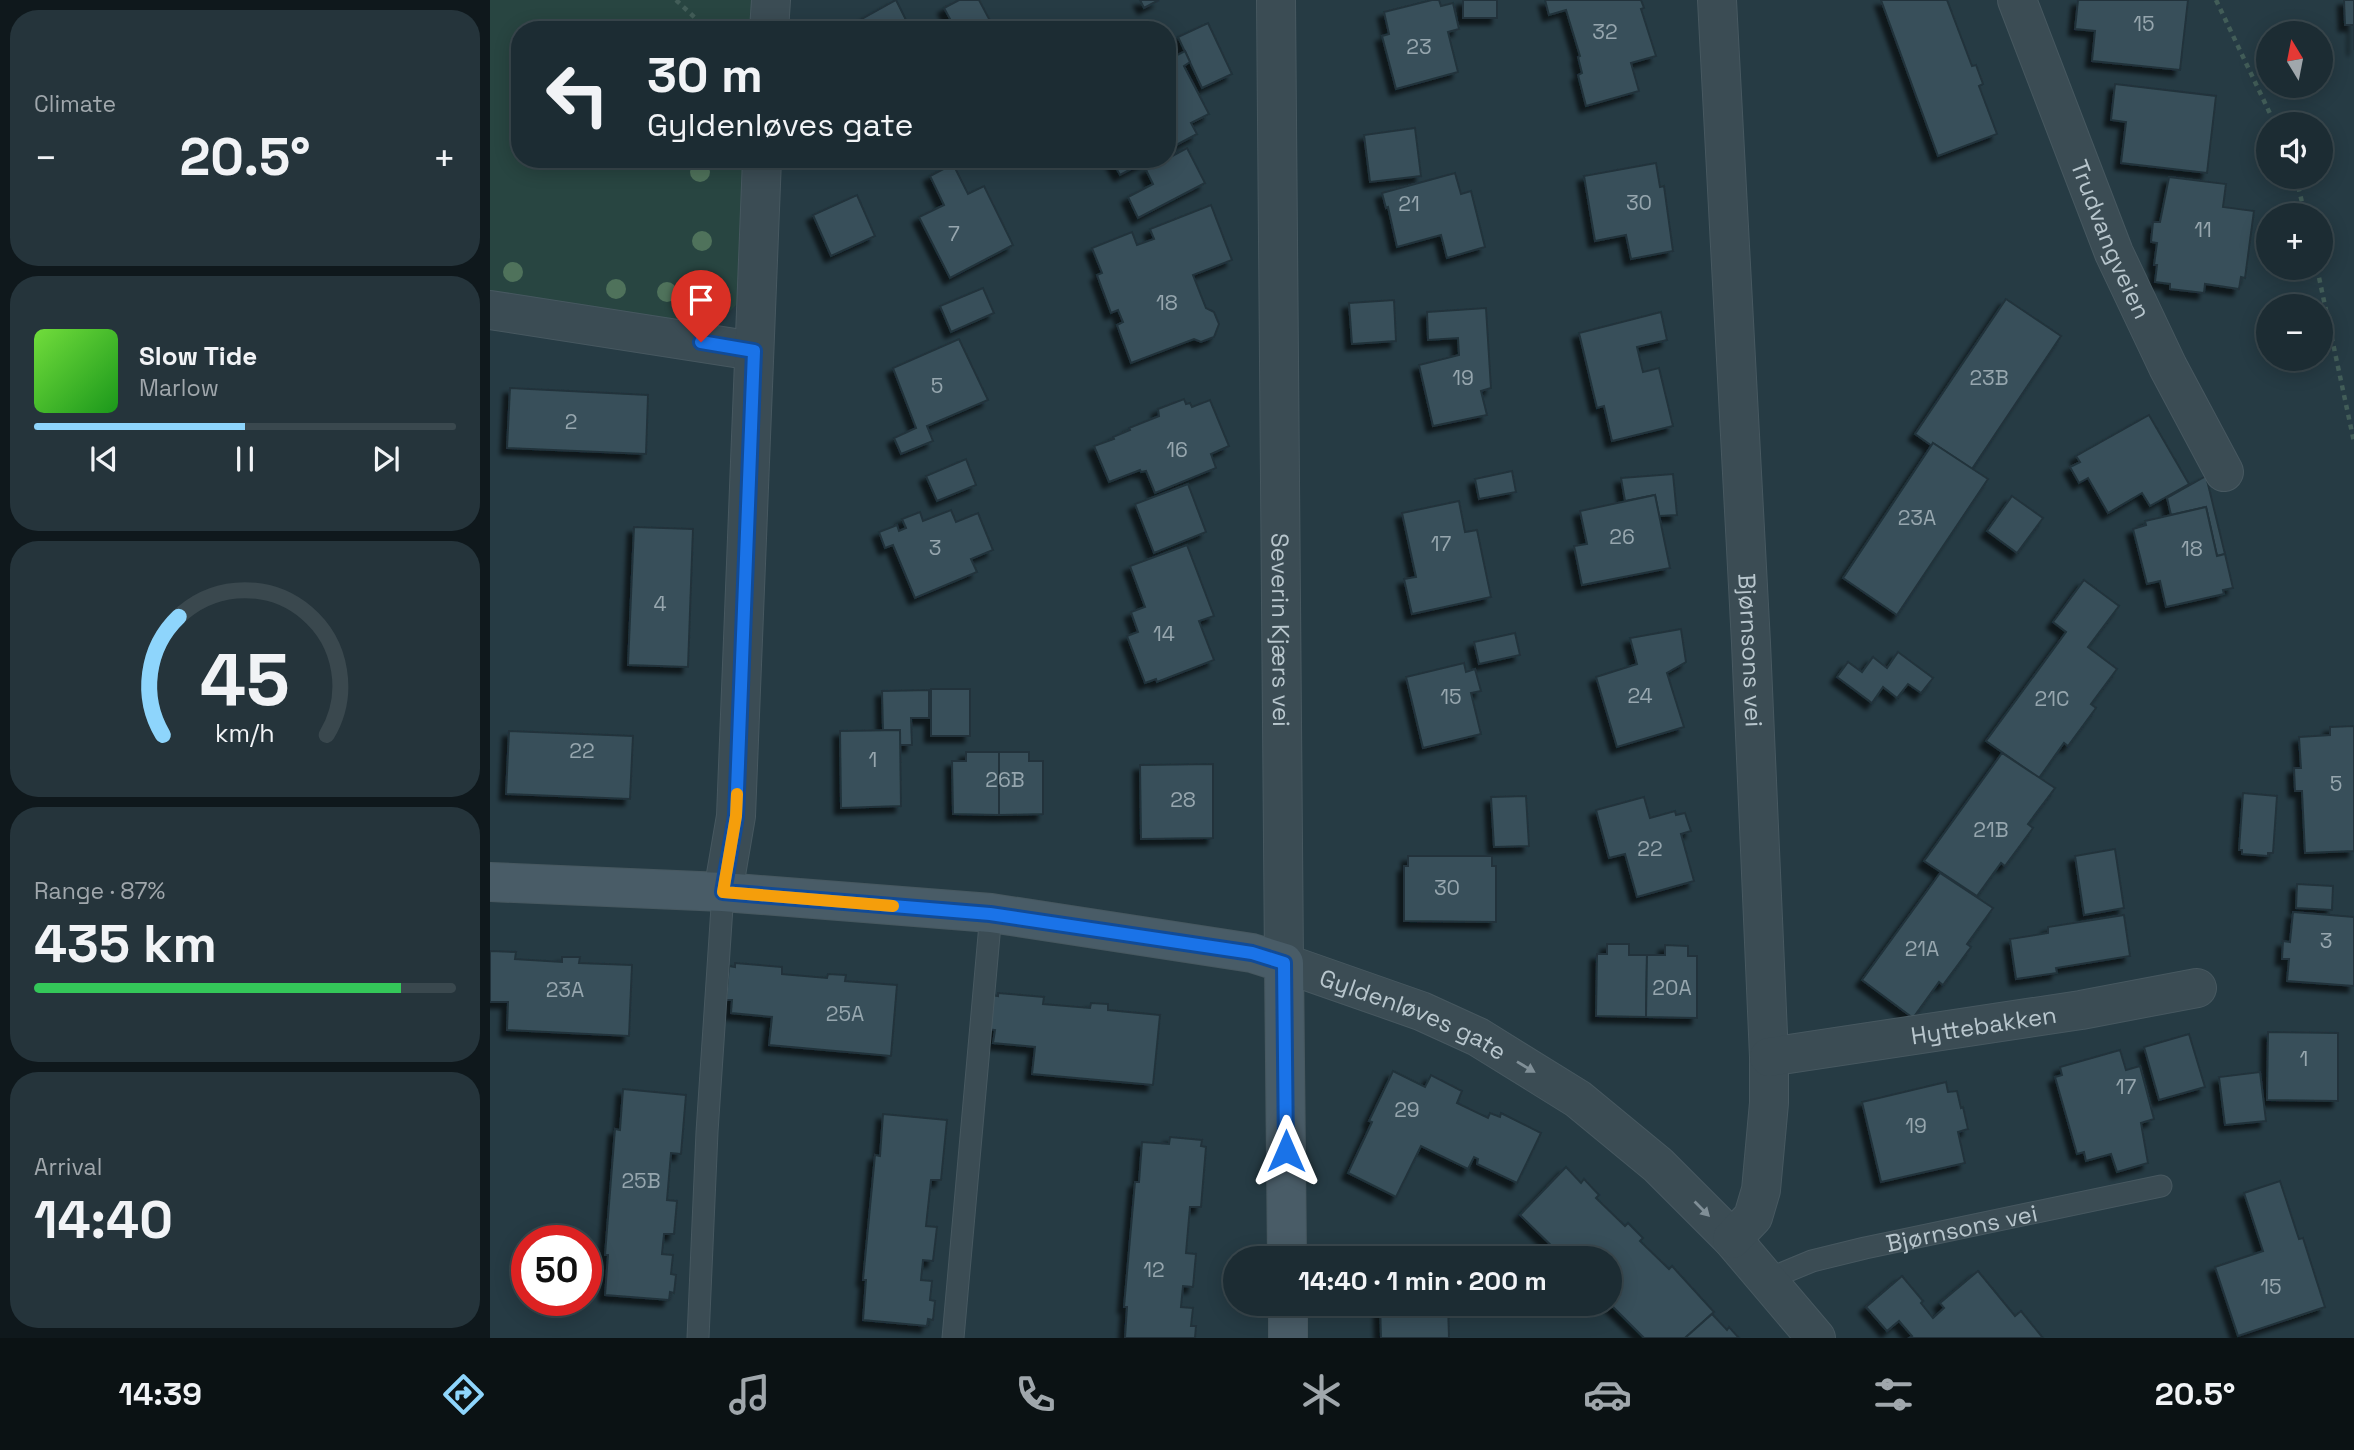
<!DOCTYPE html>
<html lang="en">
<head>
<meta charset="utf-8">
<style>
	body { margin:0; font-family:"Space Grotesk",sans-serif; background:#25343b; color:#f1f3f6; height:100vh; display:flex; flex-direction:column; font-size:26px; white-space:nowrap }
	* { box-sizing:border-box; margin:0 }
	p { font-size:23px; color:#a0a7ac }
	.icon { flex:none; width:38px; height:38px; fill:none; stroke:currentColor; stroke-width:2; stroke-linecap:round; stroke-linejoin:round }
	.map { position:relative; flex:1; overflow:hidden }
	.sheet { display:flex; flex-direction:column; gap:10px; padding:10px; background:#0f181c; width:490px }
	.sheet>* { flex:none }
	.top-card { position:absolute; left:21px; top:21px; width:665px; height:147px; border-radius:28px; box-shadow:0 4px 18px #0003,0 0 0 2px #3a484e; background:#1c2c33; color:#f1f3f6; overflow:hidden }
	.needle { width:46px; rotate:350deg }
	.buttons { position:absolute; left:1766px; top:21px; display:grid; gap:14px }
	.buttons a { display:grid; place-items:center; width:77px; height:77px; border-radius:50%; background:#1c2c33; box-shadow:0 4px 18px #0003,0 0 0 2px #3a484e; font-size:35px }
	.speed { position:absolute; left:21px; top:1225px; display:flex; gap:14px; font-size:35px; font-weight:700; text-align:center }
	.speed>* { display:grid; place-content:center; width:91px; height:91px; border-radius:50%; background:#1c2c33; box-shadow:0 4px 18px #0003,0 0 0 2px #3a484e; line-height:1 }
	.speed .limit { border:10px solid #d22; background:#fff; color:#111 }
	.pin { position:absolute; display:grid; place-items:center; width:60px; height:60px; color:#fff; margin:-72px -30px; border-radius:50% 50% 50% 0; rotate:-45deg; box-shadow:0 0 7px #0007 }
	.pin .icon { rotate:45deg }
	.me { position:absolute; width:77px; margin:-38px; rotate:0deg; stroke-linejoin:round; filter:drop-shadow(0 0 5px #0008) }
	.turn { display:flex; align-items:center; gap:24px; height:147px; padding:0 21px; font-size:32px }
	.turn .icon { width:91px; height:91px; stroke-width:2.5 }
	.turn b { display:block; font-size:49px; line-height:60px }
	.big { font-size:52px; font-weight:700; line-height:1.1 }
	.sheet .card { flex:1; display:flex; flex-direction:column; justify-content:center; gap:10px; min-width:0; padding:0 24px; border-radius:28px; background:#25343b }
	.sheet .dial { align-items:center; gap:0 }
	.dial svg { height:182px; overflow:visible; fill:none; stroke:#3a484e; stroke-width:7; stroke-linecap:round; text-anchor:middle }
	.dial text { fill:#f1f3f6; stroke:none }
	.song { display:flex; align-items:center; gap:21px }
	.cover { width:84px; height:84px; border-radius:10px; background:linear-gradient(135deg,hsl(100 70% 55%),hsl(120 70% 35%)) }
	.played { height:7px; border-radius:4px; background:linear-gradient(90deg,#8ed5fc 50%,#3a484e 50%) }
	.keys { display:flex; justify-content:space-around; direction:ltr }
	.heat { display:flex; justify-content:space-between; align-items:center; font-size:38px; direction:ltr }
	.charge { height:10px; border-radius:5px; background:linear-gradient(90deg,#34c759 87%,#3a484e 0) }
	.trip { position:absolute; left:733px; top:1246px; width:399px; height:70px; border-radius:35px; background:#1c2c33; box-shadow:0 4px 18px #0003,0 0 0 2px #3a484e; font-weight:700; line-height:70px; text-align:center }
	.dock { display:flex; height:112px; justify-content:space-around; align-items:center; background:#0b1214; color:#a0a7ac }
	.dock .icon { width:49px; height:49px }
	.dock .on { color:#8ed5fc }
	.dock b { font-size:32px; color:#f1f3f6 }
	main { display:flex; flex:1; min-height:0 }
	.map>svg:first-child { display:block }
	.green { fill:#284541 }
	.building { fill:#38505a; stroke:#21333b; stroke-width:2; filter:url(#shadow) }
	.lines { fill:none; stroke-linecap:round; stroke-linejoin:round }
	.service-casing { stroke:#475860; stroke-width:23 }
	.minor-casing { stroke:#475860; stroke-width:40 }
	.secondary-casing { stroke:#475860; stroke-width:40 }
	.path { stroke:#425d58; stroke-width:4.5; stroke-dasharray:5 5; stroke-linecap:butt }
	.service { stroke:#3b4c54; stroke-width:21 }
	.minor { stroke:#3b4c54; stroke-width:38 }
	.secondary { stroke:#495c67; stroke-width:38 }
	.tree { fill:#4f725b }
	.oneway { fill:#808f97 }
	.route-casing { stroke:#114b97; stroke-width:18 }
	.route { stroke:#1a73e8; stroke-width:12 }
	.slow { stroke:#f59e0b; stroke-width:12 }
	.labels { text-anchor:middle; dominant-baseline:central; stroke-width:7; stroke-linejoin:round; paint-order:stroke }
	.number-label { font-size:21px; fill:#96a6ae }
	.street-label { font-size:24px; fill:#b8c6cd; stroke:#1f3139 }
</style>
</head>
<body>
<main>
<section class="sheet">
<div class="card"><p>Climate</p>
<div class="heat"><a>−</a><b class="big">20.5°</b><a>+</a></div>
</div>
<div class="card">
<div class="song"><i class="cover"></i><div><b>Slow Tide</b><p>Marlow</p></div></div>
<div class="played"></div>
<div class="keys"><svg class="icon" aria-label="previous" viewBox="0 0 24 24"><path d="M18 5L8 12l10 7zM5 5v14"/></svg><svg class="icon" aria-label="pause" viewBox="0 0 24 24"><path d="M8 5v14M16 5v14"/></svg><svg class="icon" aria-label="next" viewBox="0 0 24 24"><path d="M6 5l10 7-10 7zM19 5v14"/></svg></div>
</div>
<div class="card dial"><svg viewBox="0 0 100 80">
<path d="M14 69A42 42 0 1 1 86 69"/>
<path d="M14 69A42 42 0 0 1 21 17" stroke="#8ed5fc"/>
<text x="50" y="56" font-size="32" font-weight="700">45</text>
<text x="50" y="72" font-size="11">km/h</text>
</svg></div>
<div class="card"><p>Range · 87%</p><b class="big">435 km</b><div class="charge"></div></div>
<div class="card"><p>Arrival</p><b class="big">14:40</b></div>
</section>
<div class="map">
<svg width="1864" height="1338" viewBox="0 0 1864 1338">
	<defs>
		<filter id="shadow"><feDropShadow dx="-6" dy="6" stdDeviation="2" flood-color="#0009"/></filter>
	</defs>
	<rect width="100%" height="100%" fill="#263b44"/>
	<!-- green -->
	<path class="green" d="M0,0H263L262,30H30V159H256L252,298C235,320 224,321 197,321L0,291Z"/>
	<!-- building -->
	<g class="building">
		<polygon points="406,0 421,30 364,30 361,25"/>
		<polygon points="469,0 489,0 505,30 466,30 454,8"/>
		<polygon points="650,0 669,0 654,8"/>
		<polygon points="942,0 949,0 951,6 963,3 969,29 958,32 968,72 906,89 892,36 899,34 894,12"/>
		<rect x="973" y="0" width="34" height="18"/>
		<polygon points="1055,0 1151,0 1154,8 1151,9 1166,56 1141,63 1149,91 1096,106 1088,75 1092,73 1088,57 1090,56 1076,10 1059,15"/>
		<polygon points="1391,0 1457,0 1482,66 1486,65 1493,84 1489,86 1507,134 1448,156"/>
		<polygon points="1588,0 1698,0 1690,70 1602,61 1605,31 1585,29"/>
		<polygon points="1854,0 1864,0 1864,50 1864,25 1855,25"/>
		<polygon points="718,23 742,74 712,88 688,37"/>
		<polygon points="695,51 700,62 694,66 719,114 701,123 707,134 677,150 677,60"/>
		<polygon points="1625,84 1726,96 1717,173 1631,163 1636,122 1621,120"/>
		<polygon points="925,128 931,176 880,182 874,135"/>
		<polygon points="697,148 715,183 648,218 638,197 663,184 656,170"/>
		<polygon points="621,159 660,159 630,175"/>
		<polygon points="1166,163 1170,187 1174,186 1183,251 1141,259 1136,235 1105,241 1094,176"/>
		<polygon points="463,164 478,194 494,186 523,245 460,278 429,217 454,205 440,176"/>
		<polygon points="965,173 971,194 981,191 995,247 957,258 951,235 907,247 898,207 896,208 892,193"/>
		<polygon points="1679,177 1736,184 1733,207 1764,211 1755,278 1751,277 1749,289 1715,284 1714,293 1680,289 1680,284 1665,282 1667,265 1664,265 1667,243 1661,242 1663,222 1670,222"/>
		<polygon points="367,195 385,236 341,256 323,215"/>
		<polygon points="721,205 742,260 703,275 716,308 724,312 729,324 724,337 711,342 704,339 641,363 627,325 633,322 628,310 621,313 607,275 612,273 602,248 642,232 647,245 664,239 660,229"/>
		<polygon points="493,288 504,313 461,332 450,306"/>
		<polygon points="1516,299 1571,336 1482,469 1443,443 1442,446 1425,434"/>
		<polygon points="904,300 906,341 862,344 859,303"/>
		<polygon points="996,308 1001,388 991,391 997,415 943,426 929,365 969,355 968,338 938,340 937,312"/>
		<polygon points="1171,312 1177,340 1147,347 1153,372 1169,368 1183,426 1122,441 1114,406 1107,408 1089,333"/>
		<polygon points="469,339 498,400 437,426 443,441 411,454 404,438 426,428 403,368"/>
		<polygon points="20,388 158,395 156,454 17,448"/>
		<polygon points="694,399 696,404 700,403 702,407 720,400 739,446 721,454 726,468 665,493 656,471 651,472 650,470 619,482 604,446 624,439 623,437 640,430 639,428 669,416 668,409"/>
		<polygon points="1659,415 1699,484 1660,506 1652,493 1618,513 1598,478 1589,483 1580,467 1590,462 1586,456"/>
		<polygon points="1443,443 1498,479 1407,615 1353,578"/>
		<polygon points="476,459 486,485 447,501 436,476"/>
		<polygon points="1022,471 1026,492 989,499 985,479"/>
		<polygon points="1183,474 1187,515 1169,516 1165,495 1135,501 1131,478"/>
		<polygon points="1716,476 1735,554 1727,556 1716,507 1681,515 1677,498"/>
		<polygon points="698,484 716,532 664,553 645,504"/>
		<polygon points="1165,495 1180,568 1092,585 1084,546 1097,544 1090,511"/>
		<polygon points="1522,496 1553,518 1527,553 1497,531"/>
		<polygon points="969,501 975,532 987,530 1001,597 922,614 914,579 926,577 912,513"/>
		<polygon points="1716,507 1727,556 1735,554 1743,588 1733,590 1734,594 1676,607 1670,581 1657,584 1643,529 1656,525 1655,521"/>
		<polygon points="461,510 466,522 488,513 503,550 481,559 487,572 425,598 403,545 395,548 389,532 407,525 409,531 416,528 412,519 430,512 433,521"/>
		<polygon points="144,527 203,529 198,667 138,665"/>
		<polygon points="697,545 724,616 709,621 724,660 667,682 666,679 655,683 637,636 648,632 641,612 655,607 640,566"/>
		<polygon points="1594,580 1629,606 1598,647 1627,669 1601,704 1606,708 1578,746 1574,743 1549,778 1496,741 1576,632 1563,622"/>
		<polygon points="1191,629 1196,662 1177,673 1194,727 1127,747 1106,677 1147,664 1140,638"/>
		<polygon points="1025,633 1030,655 989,664 984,642"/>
		<polygon points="1408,652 1443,678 1431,693 1418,684 1407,698 1393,687 1382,703 1347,677 1358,662 1372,672 1383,657 1397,668"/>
		<polygon points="974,663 976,672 985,669 991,691 981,693 991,734 933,748 916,677"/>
		<rect x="441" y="689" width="39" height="47"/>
		<polygon points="439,690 439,718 421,718 422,745 410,745 410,730 393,730 392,691"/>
		<polygon points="1864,726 1864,851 1815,853 1812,791 1805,791 1804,768 1811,768 1809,737 1840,735 1840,727"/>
		<polygon points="410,730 411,806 351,808 350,731"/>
		<polygon points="19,731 143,736 140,799 16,794"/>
		<polygon points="476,752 509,752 509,815 463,814 462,761 476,761"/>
		<polygon points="509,752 539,752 539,761 553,761 553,814 509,815"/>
		<polygon points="1512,753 1565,788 1538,824 1543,828 1515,866 1511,863 1487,896 1434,861"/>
		<polygon points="723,764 723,838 651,839 650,765"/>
		<polygon points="1753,793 1787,796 1783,853 1778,853 1778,856 1752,854 1752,850 1749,850"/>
		<polygon points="1036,796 1039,846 1004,847 1001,797"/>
		<polygon points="1154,797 1160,818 1185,811 1186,815 1195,813 1201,831 1191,834 1204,881 1147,897 1135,854 1119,858 1106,810"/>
		<polygon points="1625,849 1634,908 1594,915 1585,856"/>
		<polygon points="918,856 1002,856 1002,866 1006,866 1006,922 914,921 914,866 918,866"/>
		<polygon points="1450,873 1503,908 1477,944 1481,947 1453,985 1449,982 1423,1018 1372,980"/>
		<polygon points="1807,884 1843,886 1842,910 1806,908"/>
		<polygon points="1803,912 1864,917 1864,986 1797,981 1799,959 1792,959 1793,941 1800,942"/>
		<polygon points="1634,915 1640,956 1566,968 1567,973 1526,979 1520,939 1558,933 1558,927"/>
		<polygon points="1117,944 1139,944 1139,955 1157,955 1156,1017 1106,1016 1107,954 1117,954"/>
		<polygon points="1175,945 1198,946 1198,956 1207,956 1207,1018 1156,1017 1157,955 1175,955"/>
		<polygon points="0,951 26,952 25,959 72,962 72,957 90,957 89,963 142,965 139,1036 17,1030 18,1002 0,1002"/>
		<polygon points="245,963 292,967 292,974 337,978 338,974 356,975 355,981 407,985 401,1056 279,1045 282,1017 241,1013 242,1000 236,1000 239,966 245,967"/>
		<polygon points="508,993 554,997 553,1004 600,1008 601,1003 618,1004 618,1010 670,1015 663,1085 542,1074 545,1047 503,1043 505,1030 498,1029 501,995 508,996"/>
		<polygon points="1778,1032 1848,1033 1848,1101 1777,1100"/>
		<polygon points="1699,1034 1715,1087 1669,1100 1654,1047"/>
		<polygon points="1630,1050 1636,1070 1650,1066 1664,1119 1651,1123 1658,1163 1627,1172 1621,1154 1596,1161 1594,1152 1587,1154 1565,1077 1572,1075 1570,1067"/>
		<polygon points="903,1071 935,1087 941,1075 972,1091 967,1103 998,1118 1000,1113 1010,1117 1011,1113 1051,1133 1027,1183 987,1164 988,1159 984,1157 978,1169 931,1146 906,1197 858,1173 882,1122 879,1121"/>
		<polygon points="1770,1072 1776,1121 1735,1125 1729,1077"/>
		<polygon points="1456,1082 1458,1092 1467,1091 1471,1108 1473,1107 1478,1129 1468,1132 1475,1163 1391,1182 1372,1102"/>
		<polygon points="133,1089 196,1095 191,1154 181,1153 177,1200 187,1201 184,1234 174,1234 172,1254 183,1255 181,1274 186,1275 184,1293 180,1292 179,1300 115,1295 118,1255 115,1255 125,1129 130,1130"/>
		<polygon points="393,1114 457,1120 451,1180 441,1180 436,1226 447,1227 443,1261 433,1260 431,1280 442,1281 440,1300 445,1301 443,1320 438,1319 437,1326 373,1320 376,1280 373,1280 385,1155 390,1156"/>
		<polygon points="680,1137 712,1140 711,1146 716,1147 711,1207 700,1207 696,1253 706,1254 703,1287 693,1286 691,1307 703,1308 701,1326 706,1326 705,1338 635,1338 637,1307 634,1307 645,1182 649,1182 652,1142 679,1144"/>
		<polygon points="1076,1167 1091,1183 1094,1179 1109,1195 1106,1198 1135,1226 1138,1223 1153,1238 1150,1241 1179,1269 1182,1266 1224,1312 1195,1338 1154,1338 1120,1304 1120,1258 1074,1258 1030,1215"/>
		<polygon points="1790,1181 1809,1239 1813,1238 1835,1307 1748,1336 1725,1267 1773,1251 1754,1193"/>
		<polygon points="1488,1271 1525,1316 1531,1311 1553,1338 1419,1338 1422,1336 1409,1321 1397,1331 1376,1307 1412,1276 1433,1301 1431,1303 1443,1318 1454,1308 1450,1303"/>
		<polygon points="890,1304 958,1304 959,1338 891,1338"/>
		<polygon points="1222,1314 1237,1330 1239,1327 1249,1338 1195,1338"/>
	</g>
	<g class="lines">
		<!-- service casing -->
		<g class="service-casing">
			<g id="service">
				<path id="s1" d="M1276,1280L1322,1261L1375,1248L1671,1186"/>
				<polyline points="208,1338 217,1132 233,892"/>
				<polyline points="463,1338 501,913"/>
			</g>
		</g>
		<!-- minor casing -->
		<g class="minor-casing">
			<g id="minor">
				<path id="s2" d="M786,0L794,963L931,1011L988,1037L1088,1099L1168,1165L1242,1239L1326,1338"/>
				<path id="s3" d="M1227,0L1261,643L1279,1057V1103L1271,1190L1263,1217L1242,1239"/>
				<path id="s4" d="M1527,0L1624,253L1678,367L1734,472"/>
				<polyline points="279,30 281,0"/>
				<polyline points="0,310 264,351"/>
				<polyline points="233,892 246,816 272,159"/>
				<path id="s5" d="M1279,1057L1591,1010L1707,988"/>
			</g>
		</g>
		<!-- secondary casing -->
		<g class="secondary-casing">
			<g id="secondary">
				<polyline points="0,882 233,892 501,913 762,953 794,963 797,1258"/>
				<polyline points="798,1304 798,1338"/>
			</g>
		</g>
		<!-- path -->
		<g class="path">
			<polyline points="186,0 218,30"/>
			<polyline points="1726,0 1785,124"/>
			<polyline points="1806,177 1815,215"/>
			<polyline points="1827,268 1864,442"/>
		</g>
		<!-- service -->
		<use href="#service" class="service"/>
		<!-- minor -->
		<use href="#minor" class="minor"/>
		<!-- secondary -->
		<use href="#secondary" class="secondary"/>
	</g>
	<!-- trees -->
	<g class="tree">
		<circle cx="210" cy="172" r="10"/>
		<circle cx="212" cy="241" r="10"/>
		<circle cx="23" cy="272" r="10"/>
		<circle cx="126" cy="289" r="10"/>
		<circle cx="177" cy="292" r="10"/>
	</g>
	<!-- one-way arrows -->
	<defs><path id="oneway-solid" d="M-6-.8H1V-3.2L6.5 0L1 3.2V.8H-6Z" transform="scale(1.75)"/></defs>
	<g class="oneway">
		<use href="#oneway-solid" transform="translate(1036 1067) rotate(31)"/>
		<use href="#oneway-solid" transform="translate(1212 1209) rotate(45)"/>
	</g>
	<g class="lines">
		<!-- route casing -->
		<g class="route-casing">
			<polyline id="route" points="211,342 264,351 246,816 233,892 500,914 762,953 794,963 796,1151"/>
		</g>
		<!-- route -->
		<use href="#route" class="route"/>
		<!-- slow -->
		<polyline class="slow" points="247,794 246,816 233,892 403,906"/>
	</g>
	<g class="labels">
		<!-- number labels -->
		<g class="number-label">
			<text x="1654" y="23">15</text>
			<text x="1115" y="31">32</text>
			<text x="929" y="46">23</text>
			<text x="1149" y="202">30</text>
			<text x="919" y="203">21</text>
			<text x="1713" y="229">11</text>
			<text x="464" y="233">7</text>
			<text x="677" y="302">18</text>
			<text x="973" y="377">19</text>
			<text x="1499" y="377">23B</text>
			<text x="447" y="385">5</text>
			<text x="81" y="421">2</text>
			<text x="687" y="449">16</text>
			<text x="1427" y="517">23A</text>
			<text x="1132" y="536">26</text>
			<text x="951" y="543">17</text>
			<text x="445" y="547">3</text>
			<text x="1702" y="548">18</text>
			<text x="170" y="603">4</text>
			<text x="674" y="633">14</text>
			<text x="1150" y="695">24</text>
			<text x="961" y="696">15</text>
			<text x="1562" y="698">21C</text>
			<text x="92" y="750">22</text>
			<text x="383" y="759">1</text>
			<text x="515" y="779">26B</text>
			<text x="1846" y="783">5</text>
			<text x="693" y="799">28</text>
			<text x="1501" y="829">21B</text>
			<text x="1160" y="848">22</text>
			<text x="957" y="887">30</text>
			<text x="1836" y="940">3</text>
			<text x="1432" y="948">21A</text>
			<text x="1182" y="987">20A</text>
			<text x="75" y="989">23A</text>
			<text x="355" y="1013">25A</text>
			<text x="1814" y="1058">1</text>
			<text x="1636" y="1086">17</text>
			<text x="917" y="1109">29</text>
			<text x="1426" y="1125">19</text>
			<text x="151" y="1180">25B</text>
			<text x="664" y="1269">12</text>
			<text x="1781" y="1286">15</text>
		</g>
		<!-- street labels -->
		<g class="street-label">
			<text stroke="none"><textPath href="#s4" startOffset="257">Trudvangveien</textPath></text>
			<text stroke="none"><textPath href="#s2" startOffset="630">Severin Kjærs vei</textPath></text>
			<text stroke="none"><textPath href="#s3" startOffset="651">Bjørnsons vei</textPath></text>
			<text stroke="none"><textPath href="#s2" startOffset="1102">Gyldenløves gate</textPath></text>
			<text stroke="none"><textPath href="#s5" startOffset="217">Hyttebakken</textPath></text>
			<text stroke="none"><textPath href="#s1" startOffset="203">Bjørnsons vei</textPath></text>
		</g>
	</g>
</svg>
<div class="buttons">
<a><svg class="needle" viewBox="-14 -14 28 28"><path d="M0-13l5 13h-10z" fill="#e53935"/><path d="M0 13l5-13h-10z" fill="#a0a7ac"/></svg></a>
<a><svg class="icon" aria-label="sound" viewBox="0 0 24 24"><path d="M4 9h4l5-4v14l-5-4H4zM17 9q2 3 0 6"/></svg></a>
<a>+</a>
<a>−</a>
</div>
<div class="speed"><div class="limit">50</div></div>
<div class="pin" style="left:211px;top:342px;background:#d93025"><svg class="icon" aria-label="arrive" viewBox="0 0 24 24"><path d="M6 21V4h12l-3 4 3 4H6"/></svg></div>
<svg class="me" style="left:796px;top:1151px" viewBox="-20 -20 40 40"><path d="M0-17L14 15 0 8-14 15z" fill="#1a73e8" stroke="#fff" stroke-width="4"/></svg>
<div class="trip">14:40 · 1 min · 200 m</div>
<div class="top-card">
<div class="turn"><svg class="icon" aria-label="left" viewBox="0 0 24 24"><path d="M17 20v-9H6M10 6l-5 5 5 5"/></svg><div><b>30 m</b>Gyldenløves gate</div></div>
</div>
</div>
</main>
<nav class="dock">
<b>14:39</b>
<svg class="icon on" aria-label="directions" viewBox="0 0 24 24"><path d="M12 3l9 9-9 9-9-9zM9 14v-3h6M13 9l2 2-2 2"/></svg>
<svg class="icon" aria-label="music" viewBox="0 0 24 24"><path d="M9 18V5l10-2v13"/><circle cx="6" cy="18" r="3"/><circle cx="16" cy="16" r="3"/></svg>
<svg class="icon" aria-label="phone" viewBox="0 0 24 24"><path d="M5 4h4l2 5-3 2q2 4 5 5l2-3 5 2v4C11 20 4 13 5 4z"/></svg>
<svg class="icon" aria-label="climate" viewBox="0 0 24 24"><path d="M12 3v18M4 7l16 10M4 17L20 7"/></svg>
<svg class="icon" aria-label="car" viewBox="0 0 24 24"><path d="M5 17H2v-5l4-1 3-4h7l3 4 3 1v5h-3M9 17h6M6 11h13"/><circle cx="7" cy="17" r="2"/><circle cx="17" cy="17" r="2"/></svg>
<svg class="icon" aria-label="filters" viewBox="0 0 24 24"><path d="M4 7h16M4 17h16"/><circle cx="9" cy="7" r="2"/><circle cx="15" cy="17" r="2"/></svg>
<b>20.5°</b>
</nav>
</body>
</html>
